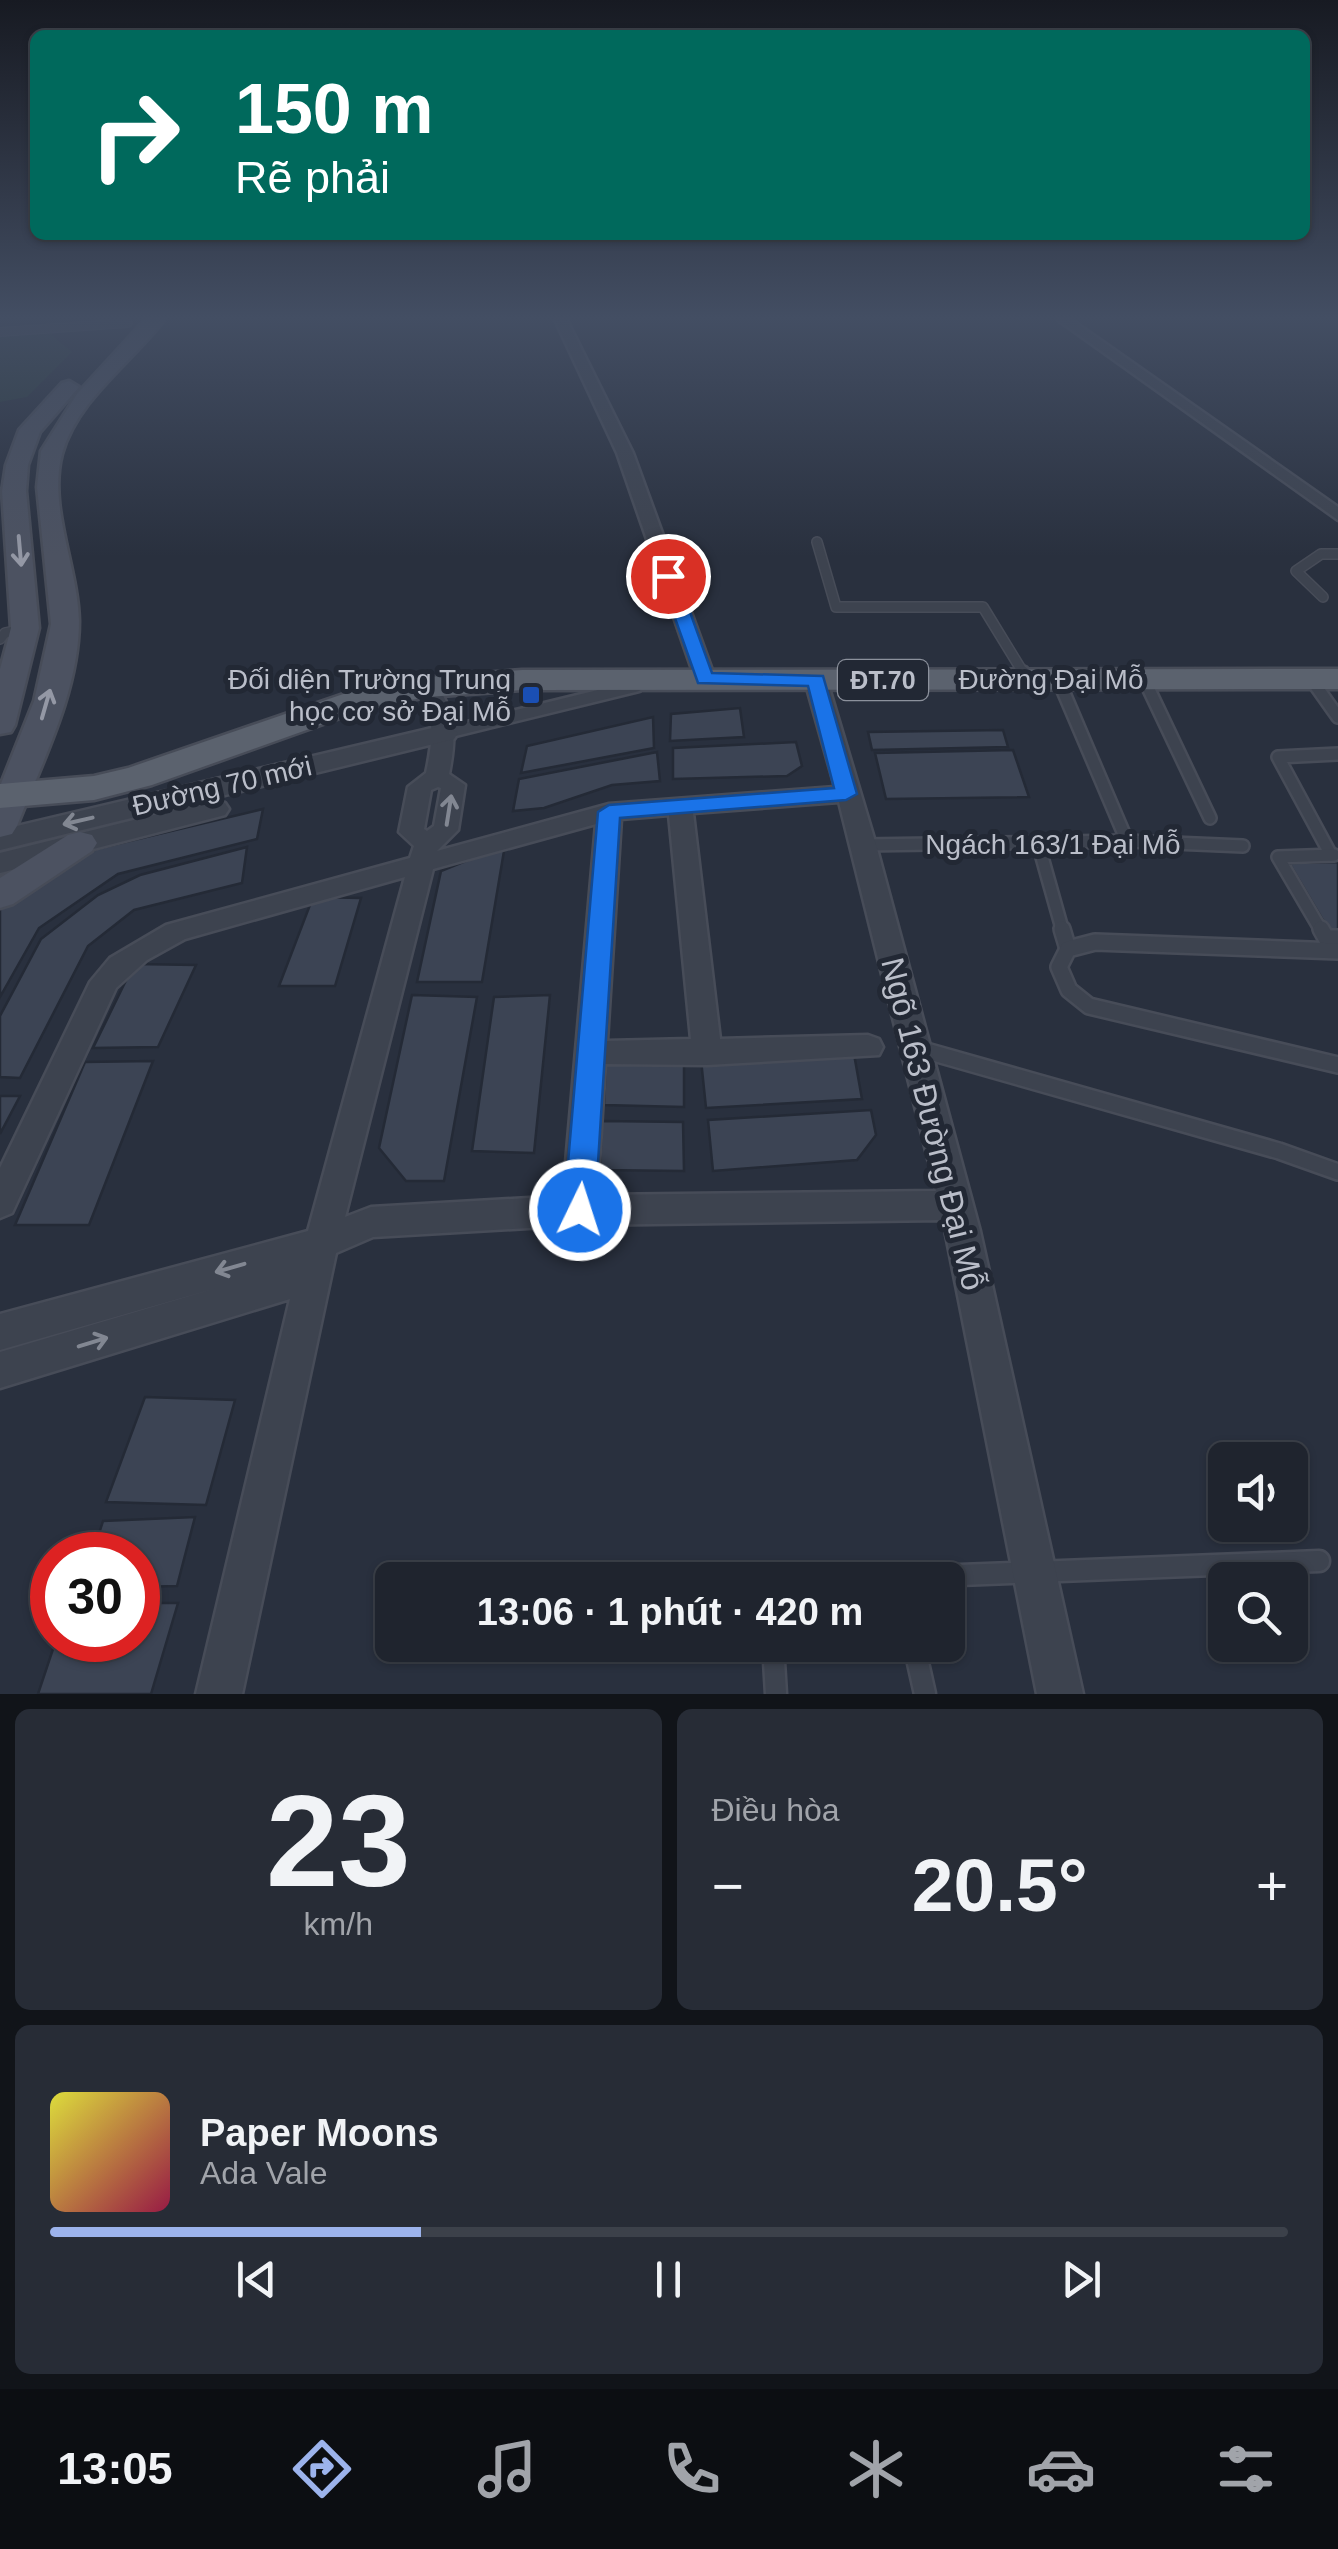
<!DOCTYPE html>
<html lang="vi">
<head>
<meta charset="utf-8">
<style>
	body { margin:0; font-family:Arial,sans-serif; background:#272c36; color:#f1f3f6; height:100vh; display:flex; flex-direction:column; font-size:38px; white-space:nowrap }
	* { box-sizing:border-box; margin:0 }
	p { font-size:32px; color:#a1a4aa }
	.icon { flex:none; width:55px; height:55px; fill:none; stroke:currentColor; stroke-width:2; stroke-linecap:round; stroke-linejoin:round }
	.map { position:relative; height:1694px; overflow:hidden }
	.drawer { display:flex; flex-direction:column; gap:15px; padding:15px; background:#111419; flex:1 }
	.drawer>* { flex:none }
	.banner { position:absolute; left:30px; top:30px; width:1280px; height:210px; border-radius:15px; box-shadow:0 2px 8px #0004,0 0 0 2px #3c414a; background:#00695c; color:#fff; overflow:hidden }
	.tools { position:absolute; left:1208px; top:1442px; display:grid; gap:20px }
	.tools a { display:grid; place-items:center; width:100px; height:100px; border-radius:15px; background:#1f242e; box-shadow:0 2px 8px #0004,0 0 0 2px #3c414a; font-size:50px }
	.speed { position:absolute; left:30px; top:1532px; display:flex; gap:20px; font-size:50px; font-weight:700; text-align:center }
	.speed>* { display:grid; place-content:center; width:130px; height:130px; border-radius:50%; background:#1f242e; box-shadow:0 2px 8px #0004,0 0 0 2px #3c414a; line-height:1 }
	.speed .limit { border:15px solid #d22; background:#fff; color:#111 }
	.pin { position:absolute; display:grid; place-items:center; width:85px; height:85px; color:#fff; margin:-42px; border:5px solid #fff; border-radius:50%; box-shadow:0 2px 10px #0007 }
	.me { position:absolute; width:110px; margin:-55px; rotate:4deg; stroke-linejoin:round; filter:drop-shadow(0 0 8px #0008) }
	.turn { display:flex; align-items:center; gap:35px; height:210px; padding:0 40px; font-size:45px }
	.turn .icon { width:130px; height:130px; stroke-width:2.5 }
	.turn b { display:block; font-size:70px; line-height:85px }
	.big { font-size:75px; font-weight:600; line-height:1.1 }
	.drawer .widget { flex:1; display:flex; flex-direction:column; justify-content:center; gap:15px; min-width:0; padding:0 35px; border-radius:15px; background:#272c36 }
	.drawer .dial { align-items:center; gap:0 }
	.dial b { font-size:130px; line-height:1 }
	.song { display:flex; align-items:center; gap:30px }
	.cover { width:120px; height:120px; border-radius:15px; background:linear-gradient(135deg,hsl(60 70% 55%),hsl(340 70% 35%)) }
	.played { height:10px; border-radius:5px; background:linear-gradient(90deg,#9cb3ec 30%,#3c414a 30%) }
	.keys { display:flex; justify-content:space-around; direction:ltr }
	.heat { display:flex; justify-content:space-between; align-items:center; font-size:55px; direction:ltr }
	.drawer .tiles { flex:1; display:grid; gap:15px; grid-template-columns:1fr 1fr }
	.widget:last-child { grid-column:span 2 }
	.trip { position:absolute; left:375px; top:1562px; width:590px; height:100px; border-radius:15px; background:#1f242e; box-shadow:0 2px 8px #0004,0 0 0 2px #3c414a; font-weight:600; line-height:100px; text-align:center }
	.tabs { display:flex; height:160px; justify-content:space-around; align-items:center; background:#0c0e12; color:#a1a4aa }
	.tabs .icon { width:70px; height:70px }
	.tabs .active { color:#9cb3ec }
	.tabs b { font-size:45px; color:#f1f3f6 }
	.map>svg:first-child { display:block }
	.green { fill:#2b3b3f }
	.building { fill:#3c4454; stroke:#242a36; stroke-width:2.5 }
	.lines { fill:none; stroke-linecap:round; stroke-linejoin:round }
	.service-far4-casing { stroke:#474c58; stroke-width:10 }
	.service-far3-casing { stroke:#474c58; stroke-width:12 }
	.service-far2-casing { stroke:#474c58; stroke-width:16 }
	.service-far1-casing { stroke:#474c58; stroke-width:20 }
	.service-casing { stroke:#474c58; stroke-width:25 }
	.minor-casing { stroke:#474c58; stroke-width:5 }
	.tertiary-casing { stroke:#474c58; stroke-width:5 }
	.secondary-casing { stroke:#474c58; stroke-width:5 }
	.primary-casing { stroke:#474c58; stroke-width:5 }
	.service-far4 { stroke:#3d434f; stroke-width:8 }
	.service-far3 { stroke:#3d434f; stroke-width:9 }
	.service-far2 { stroke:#3d434f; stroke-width:11 }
	.service-far1 { stroke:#3d434f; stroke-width:15 }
	.service { stroke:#3d434f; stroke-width:20 }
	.minor { fill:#3d434f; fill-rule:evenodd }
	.tertiary { fill:#3d434f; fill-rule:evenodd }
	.secondary { fill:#4c5261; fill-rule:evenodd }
	.primary { fill:#5b626e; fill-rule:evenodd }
	.oneway { stroke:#9498a5 }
	.oneway2 { stroke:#828792 }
	.route { fill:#1a73e8; stroke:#114b97; stroke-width:2.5 }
	.transit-dot { fill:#1a4fb4; stroke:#222834; stroke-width:4 }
	.labels { text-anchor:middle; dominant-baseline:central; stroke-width:10; stroke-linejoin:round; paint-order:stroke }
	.shield { fill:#222834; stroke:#8c919c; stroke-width:2.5 }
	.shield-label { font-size:25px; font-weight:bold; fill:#babec9 }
	.poi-label { font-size:28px; fill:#babec9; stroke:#222834; text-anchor:end }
	.street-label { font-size:28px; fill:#babec9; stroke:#222834 }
	.near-street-label { font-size:32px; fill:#babec9; stroke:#222834 }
</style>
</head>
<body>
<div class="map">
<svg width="1338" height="1694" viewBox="0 0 1338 1694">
	<rect width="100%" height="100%" fill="#29303e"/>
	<!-- green -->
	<polygon class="green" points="40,325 72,352 27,397 0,402 0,328"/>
	<!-- building -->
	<g class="building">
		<polygon points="740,708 744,737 670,741 671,714"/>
		<polygon points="653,717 654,748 521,773 527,746"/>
		<polygon points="1003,730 1008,747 872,750 868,732"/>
		<polygon points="796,742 802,766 787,776 673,779 673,748"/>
		<polygon points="1013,750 1029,797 886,799 875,753"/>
		<polygon points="657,752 660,781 612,785 544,808 513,811 519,779"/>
		<polygon points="263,809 257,839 118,874 39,928 0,997 0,907 96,849"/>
		<polygon points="505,845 482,982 417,982 441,871"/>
		<polygon points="247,847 242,883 134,910 88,946 20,1078 0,1077 0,1016 41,939 98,895 140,875"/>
		<polygon points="1338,862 1338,934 1331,934 1289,863"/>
		<polygon points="313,897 361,898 335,986 279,986"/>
		<polygon points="134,964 196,965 158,1047 93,1048"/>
		<polygon points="412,995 477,997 444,1181 406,1181 379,1148"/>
		<polygon points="550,995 534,1153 472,1151 494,997"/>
		<polygon points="854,1054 862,1099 706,1108 701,1060"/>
		<polygon points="606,1060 684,1061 684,1107 604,1105"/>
		<polygon points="153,1061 89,1225 15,1225 85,1062"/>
		<polygon points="0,1096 20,1096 0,1134"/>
		<polygon points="871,1110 876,1135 857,1160 713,1171 708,1120"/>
		<polygon points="602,1121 683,1122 684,1171 600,1170"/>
		<polygon points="145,1397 235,1400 206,1505 106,1502"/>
		<polygon points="195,1517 177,1586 138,1587 138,1555 92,1555 103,1521"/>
		<polygon points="138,1603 178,1603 151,1694 38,1694 56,1640 138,1640"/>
	</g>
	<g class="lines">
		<!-- service-far4 casing -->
		<g class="service-far4-casing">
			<polyline id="service-far4" points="0,332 128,323"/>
		</g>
		<!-- service-far3 casing -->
		<g class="service-far3-casing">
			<g id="service-far3">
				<polyline points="817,542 836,607 983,607 1024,674"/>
				<polyline points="1323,597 1296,571 1321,554 1338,554"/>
				<polyline points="0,639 5,633 24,629"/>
			</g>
		</g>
		<!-- service-far2 casing -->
		<g class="service-far2-casing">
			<g id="service-far2">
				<polyline points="1023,672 1027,679"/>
				<polyline points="1058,679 1127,841"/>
				<polyline points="1144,679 1210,818"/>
				<polyline points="1311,679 1338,717"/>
				<polyline points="445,733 637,686"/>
				<polyline points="1038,843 1063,932"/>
				<polyline points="864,845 1127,841 1243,846"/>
				<polyline points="1331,855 1278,757 1338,754"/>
				<polyline points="1322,932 1278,857 1334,855"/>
			</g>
		</g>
		<!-- service-far1 casing -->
		<g class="service-far1-casing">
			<g id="service-far1">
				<polyline points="1062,929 1068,949"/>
				<polyline points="1321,929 1326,938 1338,938"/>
				<polyline points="1338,951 1095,942 1068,949 1059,967 1069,990 1089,1006 1338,1065"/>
				<polyline points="916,1048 1279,1151 1338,1172"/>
			</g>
		</g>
		<!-- service casing -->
		<g class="service-casing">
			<g id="service">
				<polyline points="831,1580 1319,1561"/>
				<polyline points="773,1645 776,1694"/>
				<polyline points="916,1654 925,1694"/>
			</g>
		</g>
		<!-- minor casing -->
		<g class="minor-casing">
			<g id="minor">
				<polygon points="555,320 567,320 633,453 715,678 712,682 705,684 695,678 617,453"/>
				<polygon points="1058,320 1072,320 1338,507 1338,520"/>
				<path d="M816,675L827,681L876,845L980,1231L1083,1694H1037L943,1220L579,1225L373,1237L336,1253L242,1694H196L290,1299L0,1388V1352L220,1287L0,1350V1314L308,1231L405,877L185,939L147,960L116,988L12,1213L0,1218V1168L90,982L110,958L166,925L410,858L414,846L399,832L408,787L426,773C433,741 436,715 417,687L421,683H435C457,713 456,738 449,774L465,785L458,830L437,851L609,804L835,787L805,681ZM438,787L441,788L434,826L427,831L424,829L431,790ZM839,802L936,1191L597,1195L605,1064L707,1065L879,1055L883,1047L879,1039L868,1035L720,1039L693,813ZM669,815L691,1039L607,1041L621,819ZM596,824L563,1196L371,1207L345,1217L433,869Z"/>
			</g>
		</g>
		<!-- tertiary casing -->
		<g class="tertiary-casing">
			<g id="tertiary">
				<polygon points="445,725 458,733 454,739 0,850 0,830"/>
				<polygon points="215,800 225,803 229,809 225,815 0,873 0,853"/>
			</g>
		</g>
		<!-- secondary casing -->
		<g class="secondary-casing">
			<g id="secondary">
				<path d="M145,320H164C131,363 77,400 62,454C48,507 78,567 79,621C79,692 42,762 17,826L12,834L0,837V786L34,701L51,624L37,487L41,451L77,394Z"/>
				<polygon points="69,381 79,387 40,432 28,465 26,491 39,628 15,725 11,732 0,734 0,669 11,628 2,491 6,465 19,430 62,383"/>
				<polygon points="80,832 92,835 97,843 92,851 13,904 0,908 0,878 68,835"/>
			</g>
		</g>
		<!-- primary casing -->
		<g class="primary-casing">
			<polygon id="primary" points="1338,669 1338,689 522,690 428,697 371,707 152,785 94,800 0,808 0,784 94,776 128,768 352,691 428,677 522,670"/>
		</g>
		<!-- service-far4 -->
		<use href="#service-far4" class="service-far4"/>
		<!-- service-far3 -->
		<use href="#service-far3" class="service-far3"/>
		<!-- service-far2 -->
		<use href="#service-far2" class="service-far2"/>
		<!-- service-far1 -->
		<use href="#service-far1" class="service-far1"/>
		<!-- service -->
		<use href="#service" class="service"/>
		<!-- minor -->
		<use href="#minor" class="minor"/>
		<!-- tertiary -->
		<use href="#tertiary" class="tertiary"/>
		<!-- secondary -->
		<use href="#secondary" class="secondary"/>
		<!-- primary -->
		<use href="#primary" class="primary"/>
	</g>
	<!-- one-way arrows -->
	<defs><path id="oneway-shaft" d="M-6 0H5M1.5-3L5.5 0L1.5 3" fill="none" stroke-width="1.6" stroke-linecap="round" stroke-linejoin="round" transform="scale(2.5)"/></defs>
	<g class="oneway">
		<use href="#oneway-shaft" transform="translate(20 551) rotate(85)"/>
		<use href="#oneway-shaft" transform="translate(46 704) rotate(-74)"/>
	</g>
	<g class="oneway2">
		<use href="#oneway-shaft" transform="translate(449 810) rotate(-81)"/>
		<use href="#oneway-shaft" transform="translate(78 821) rotate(167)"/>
		<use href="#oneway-shaft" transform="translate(230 1268) rotate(164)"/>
		<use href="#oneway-shaft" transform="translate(93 1342) rotate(-17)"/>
	</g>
	<!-- sky -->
	<linearGradient id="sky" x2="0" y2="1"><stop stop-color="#171a22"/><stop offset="0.57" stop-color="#434e63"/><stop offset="1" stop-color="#434e63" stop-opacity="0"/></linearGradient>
	<rect width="1338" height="557" fill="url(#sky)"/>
	<!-- route -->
	<polygon class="route" points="668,570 677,576 712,673 823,676 857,794 846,800 620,818 595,1210 590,1220 580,1224 569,1220 564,1210 598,812 609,805 834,788 808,686 698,683 660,576"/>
	<!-- markers -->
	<rect class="transit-dot" x="521" y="685" width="20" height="20" rx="5"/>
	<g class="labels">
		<!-- shield labels -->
		<rect class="shield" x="838" y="660" width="90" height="40" rx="8"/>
		<g class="shield-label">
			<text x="883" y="680">ĐT.70</text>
		</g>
		<!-- poi labels -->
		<g class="poi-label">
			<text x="511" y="679">Đối diện Trường Trung<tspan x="511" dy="32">học cơ sở Đại Mỗ</tspan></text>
		</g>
		<!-- street labels -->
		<g class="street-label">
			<text x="1051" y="679">Đường Đại Mỗ</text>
			<text transform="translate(222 786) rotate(-13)">Đường 70 mới</text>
			<text x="1053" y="844">Ngách 163/1 Đại Mỗ</text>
		</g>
		<!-- near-street labels -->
		<g class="near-street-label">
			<text transform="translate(933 1124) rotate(76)">Ngõ 163 Đường Đại Mỗ</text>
		</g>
	</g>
</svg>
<div class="tools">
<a><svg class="icon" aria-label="sound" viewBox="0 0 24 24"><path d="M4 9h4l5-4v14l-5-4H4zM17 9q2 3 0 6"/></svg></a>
<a><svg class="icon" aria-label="search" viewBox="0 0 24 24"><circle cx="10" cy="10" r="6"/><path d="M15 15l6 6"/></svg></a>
</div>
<div class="speed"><div class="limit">30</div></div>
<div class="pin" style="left:668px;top:576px;background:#d93025"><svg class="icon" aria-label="arrive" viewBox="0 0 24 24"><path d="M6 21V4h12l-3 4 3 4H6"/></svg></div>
<svg class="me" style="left:580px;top:1210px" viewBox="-20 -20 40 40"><circle r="17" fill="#1a73e8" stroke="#fff" stroke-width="3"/><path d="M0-11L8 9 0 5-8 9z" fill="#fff"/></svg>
<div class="trip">13:06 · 1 phút · 420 m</div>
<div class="banner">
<div class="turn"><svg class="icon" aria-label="right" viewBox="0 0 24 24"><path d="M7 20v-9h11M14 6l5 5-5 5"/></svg><div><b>150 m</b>Rẽ phải</div></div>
</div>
</div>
<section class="drawer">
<div class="tiles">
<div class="widget dial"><b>23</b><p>km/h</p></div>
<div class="widget"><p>Điều hòa</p>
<div class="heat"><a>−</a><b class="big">20.5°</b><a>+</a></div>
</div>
<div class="widget">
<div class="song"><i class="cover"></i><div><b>Paper Moons</b><p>Ada Vale</p></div></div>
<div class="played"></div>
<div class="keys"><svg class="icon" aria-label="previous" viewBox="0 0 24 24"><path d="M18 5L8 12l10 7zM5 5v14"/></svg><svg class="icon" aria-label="pause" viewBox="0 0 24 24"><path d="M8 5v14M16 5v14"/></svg><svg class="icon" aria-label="next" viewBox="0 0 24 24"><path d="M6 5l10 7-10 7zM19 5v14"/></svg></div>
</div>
</div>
</section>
<nav class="tabs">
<b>13:05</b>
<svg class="icon active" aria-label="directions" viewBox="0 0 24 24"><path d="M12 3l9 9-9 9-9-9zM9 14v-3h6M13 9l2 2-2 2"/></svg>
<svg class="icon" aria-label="music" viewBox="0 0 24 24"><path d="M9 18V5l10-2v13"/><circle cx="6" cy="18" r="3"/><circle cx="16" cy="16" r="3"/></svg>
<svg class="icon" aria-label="phone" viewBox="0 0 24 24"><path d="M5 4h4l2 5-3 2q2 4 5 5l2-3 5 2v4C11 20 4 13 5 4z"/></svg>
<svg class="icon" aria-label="climate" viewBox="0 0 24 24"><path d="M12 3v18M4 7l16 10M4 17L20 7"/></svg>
<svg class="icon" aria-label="car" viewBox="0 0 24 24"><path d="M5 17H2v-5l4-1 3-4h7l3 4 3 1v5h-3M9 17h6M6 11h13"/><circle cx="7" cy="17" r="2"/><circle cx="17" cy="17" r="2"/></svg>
<svg class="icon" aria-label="filters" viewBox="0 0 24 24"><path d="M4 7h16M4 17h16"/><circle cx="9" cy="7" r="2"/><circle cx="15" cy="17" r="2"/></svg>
</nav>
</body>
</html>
